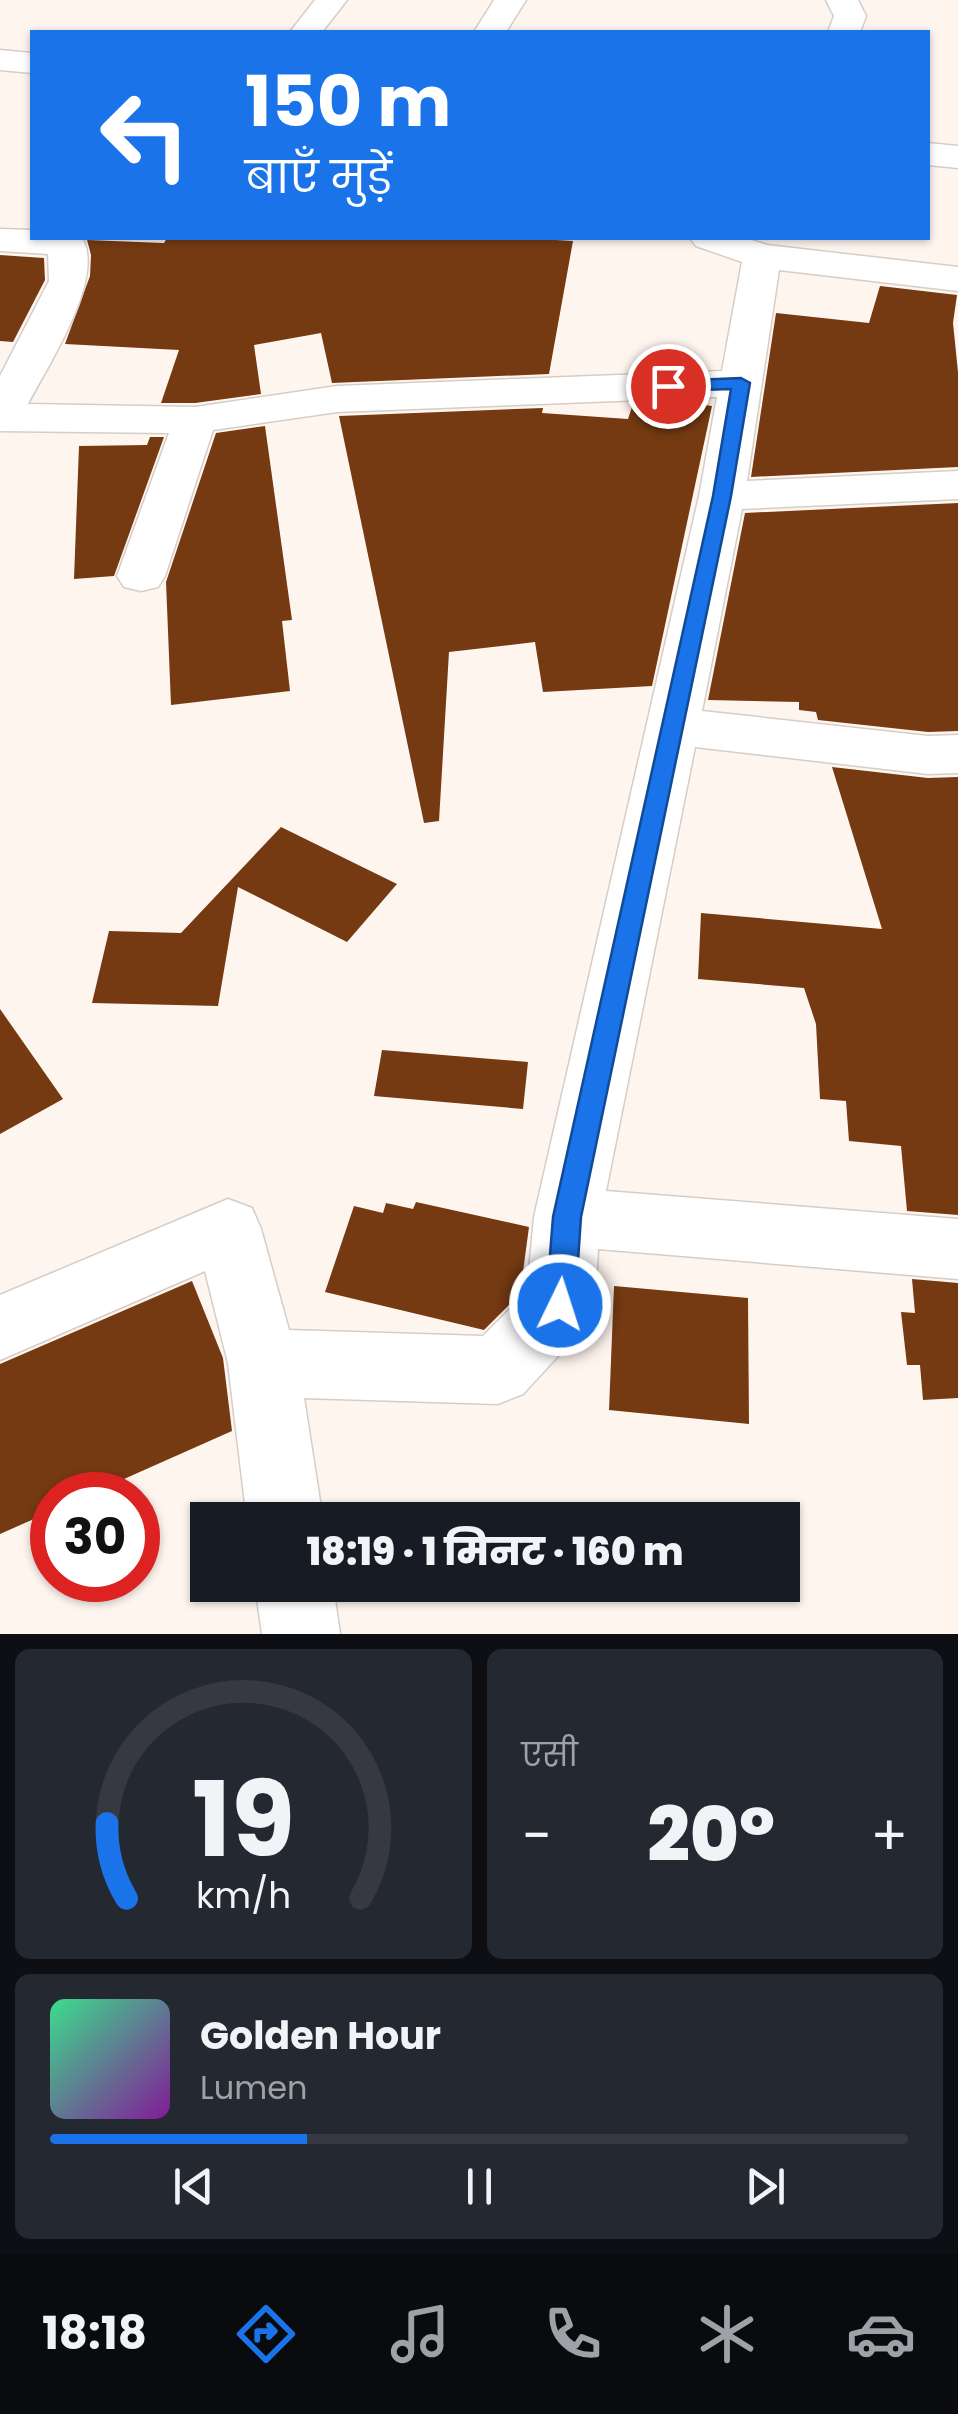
<!DOCTYPE html>
<html lang="hi">
<head>
<meta charset="utf-8">
<style>
	body { margin:0; font-family:Poppins,"Noto Sans Devanagari",sans-serif; background:#242831; color:#f1f3f6; height:100vh; display:flex; flex-direction:column; font-size:38px; white-space:nowrap }
	* { box-sizing:border-box; margin:0 }
	p { font-size:32px; color:#9ea1a6 }
	.icon { flex:none; width:55px; height:55px; fill:none; stroke:currentColor; stroke-width:2; stroke-linecap:round; stroke-linejoin:round }
	.map { position:relative; height:1634px; overflow:hidden }
	.sheet { display:flex; flex-direction:column; gap:15px; padding:15px; background:#0d0f14; flex:1 }
	.sheet>* { flex:none }
	.banner { position:absolute; left:30px; top:30px; width:900px; height:210px; border-radius:0px; box-shadow:0 2px 8px #0004; background:#1a73e8; color:#fff; overflow:hidden }
	.speed { position:absolute; left:30px; top:1472px; display:flex; gap:20px; font-size:50px; font-weight:700; text-align:center }
	.speed>* { display:grid; place-content:center; width:130px; height:130px; border-radius:50%; background:#171b24; box-shadow:0 2px 8px #0004; line-height:1 }
	.speed .limit { border:15px solid #d22; background:#fff; color:#111 }
	.pin { position:absolute; display:grid; place-items:center; width:85px; height:85px; color:#fff; margin:-42px; border:5px solid #fff; border-radius:50%; box-shadow:0 2px 10px #0007 }
	.me { position:absolute; width:110px; margin:-55px; rotate:4deg; stroke-linejoin:round; filter:drop-shadow(0 0 8px #0008) }
	.turn { display:flex; align-items:center; gap:35px; height:210px; padding:0 50px; font-size:45px }
	.turn .icon { width:130px; height:130px; stroke-width:2.5 }
	.turn b { display:block; font-size:70px; line-height:85px }
	.big { font-size:75px; font-weight:800; line-height:1.1 }
	.sheet .tile { flex:1; display:flex; flex-direction:column; justify-content:center; gap:15px; min-width:0; padding:0 35px; border-radius:15px; background:#242831 }
	.sheet .dial { align-items:center; gap:0 }
	.dial svg { height:260px; overflow:visible; fill:none; stroke:#363941; stroke-width:7; stroke-linecap:round; text-anchor:middle }
	.dial text { fill:#f1f3f6; stroke:none }
	.song { display:flex; align-items:center; gap:30px }
	.cover { width:120px; height:120px; border-radius:15px; background:linear-gradient(135deg,hsl(150 70% 55%),hsl(290 70% 35%)) }
	.played { height:10px; border-radius:5px; background:linear-gradient(90deg,#1a73e8 30%,#363941 30%) }
	.keys { display:flex; justify-content:space-around; direction:ltr }
	.heat { display:flex; justify-content:space-between; align-items:center; font-size:55px; direction:ltr }
	.sheet .tiles { flex:1; display:grid; gap:15px; grid-template-columns:1fr 1fr }
	.tile:last-child { grid-column:span 2 }
	.trip { position:absolute; left:190px; top:1502px; width:610px; height:100px; border-radius:0px; background:#171b24; box-shadow:0 2px 8px #0004; font-weight:800; line-height:100px; text-align:center }
	.menu { display:flex; height:160px; justify-content:space-around; align-items:center; background:#090b0e; color:#9ea1a6 }
	.menu .icon { width:70px; height:70px }
	.menu .on { color:#1a73e8 }
	.menu b { font-size:45px; color:#f1f3f6 }
	.map>svg:first-child { display:block }
	.building { fill:#753a12 }
	.lines { fill:none; stroke-linecap:round; stroke-linejoin:round }
	.minor-casing { stroke:#d6cdc7; stroke-width:3 }
	.minor { fill:#fff; fill-rule:evenodd }
	.route { fill:#1a73e8; stroke:#114b97; stroke-width:2.5 }
</style>
</head>
<body>
<div class="map">
<svg width="958" height="1634" viewBox="0 0 958 1634">
	<rect width="100%" height="100%" fill="#fff5ef"/>
	<!-- building -->
	<g class="building">
		<polygon points="167,238 521,238 573,241 549,374 332,383 321,333 254,345 261,394 195,403 161,403 179,350 65,344 90,276 91,255 87,240 164,243"/>
		<polygon points="0,255 44,258 45,280 13,342 0,341"/>
		<polygon points="880,286 957,295 953,323 958,372 958,467 751,477 776,313 869,323"/>
		<polygon points="681,402 712,406 652,686 543,692 535,642 449,652 439,821 424,823 339,416 543,408 542,413 628,419 633,404"/>
		<polygon points="265,426 292,620 282,621 290,691 171,705 166,582 216,433"/>
		<polygon points="150,437 164,437 114,576 74,579 79,446 147,445"/>
		<polygon points="958,503 958,731 928,732 818,720 816,712 799,710 799,702 708,700 745,513"/>
		<polygon points="832,767 928,778 958,777 958,1215 907,1211 901,1146 849,1141 846,1101 820,1099 816,1024 804,988 698,979 701,913 882,929"/>
		<polygon points="281,827 397,884 347,942 238,887 218,1006 92,1003 109,931 181,933"/>
		<polygon points="0,1009 63,1099 0,1134"/>
		<polygon points="382,1050 528,1062 523,1109 374,1096"/>
		<polygon points="416,1202 529,1227 520,1294 484,1330 325,1292 354,1206 383,1213 386,1203 413,1209"/>
		<polygon points="912,1279 958,1283 958,1398 923,1400 920,1365 907,1365 901,1312 915,1313"/>
		<polygon points="192,1281 223,1358 232,1431 88,1495 52,1495 52,1511 0,1534 0,1364"/>
		<polygon points="614,1286 748,1298 749,1424 609,1410"/>
	</g>
	<g class="lines">
		<!-- minor casing -->
		<g class="minor-casing">
			<g id="minor">
				<polygon points="315,0 347,0 322,32 290,32"/>
				<polygon points="494,0 526,0 506,32 474,32"/>
				<polygon points="826,0 858,0 866,16 860,32 828,32 834,16"/>
				<polygon points="0,50 32,53 32,73 0,70"/>
				<polygon points="928,143 958,146 958,168 928,165"/>
				<path d="M0,229L32,230V238H82C106,278 48,365 28,404L195,407L337,386L722,371L742,262L696,246L690,238H745L767,245L958,267V291L779,270L747,481L958,471V499L742,509L702,711L928,736L958,735V773L928,774L695,747L606,1191L958,1219V1279L598,1249L595,1305L584,1328L523,1394L498,1404L304,1398L323,1520H247L228,1363L205,1271L0,1360V1295L228,1199L252,1208L261,1229L289,1330L483,1336L527,1292L534,1217L699,496L717,397L337,412L213,430L165,576L158,587L141,591L124,587L117,576L169,433L0,431V376L49,281L48,254L0,251Z"/>
				<polygon points="255,1585 333,1585 340,1634 262,1634"/>
			</g>
		</g>
		<!-- minor -->
		<use href="#minor" class="minor"/>
	</g>
	<!-- route -->
	<polygon class="route" points="741,378 750,383 731,496 581,1217 575,1305 571,1314 560,1318 550,1314 546,1305 553,1217 713,496 731,389 668,391 659,386 668,381"/>
</svg>
<div class="speed"><div class="limit">30</div></div>
<div class="pin" style="left:668px;top:386px;background:#d93025"><svg class="icon" aria-label="arrive" viewBox="0 0 24 24"><path d="M6 21V4h12l-3 4 3 4H6"/></svg></div>
<svg class="me" style="left:560px;top:1305px" viewBox="-20 -20 40 40"><circle r="17" fill="#1a73e8" stroke="#fff" stroke-width="3"/><path d="M0-11L8 9 0 5-8 9z" fill="#fff"/></svg>
<div class="trip">18:19 · 1 मिनट · 160 m</div>
<div class="banner">
<div class="turn"><svg class="icon" aria-label="left" viewBox="0 0 24 24"><path d="M17 20v-9H6M10 6l-5 5 5 5"/></svg><div><b>150 m</b>बाएँ मुड़ें</div></div>
</div>
</div>
<section class="sheet">
<div class="tiles">
<div class="tile dial"><svg viewBox="0 0 100 80">
<path d="M14 69A42 42 0 1 1 86 69"/>
<path d="M14 69A42 42 0 0 1 8 46" stroke="#1a73e8"/>
<text x="50" y="56" font-size="32" font-weight="700">19</text>
<text x="50" y="72" font-size="11">km/h</text>
</svg></div>
<div class="tile"><p>एसी</p>
<div class="heat"><a>−</a><b class="big">20°</b><a>+</a></div>
</div>
<div class="tile">
<div class="song"><i class="cover"></i><div><b>Golden Hour</b><p>Lumen</p></div></div>
<div class="played"></div>
<div class="keys"><svg class="icon" aria-label="previous" viewBox="0 0 24 24"><path d="M18 5L8 12l10 7zM5 5v14"/></svg><svg class="icon" aria-label="pause" viewBox="0 0 24 24"><path d="M8 5v14M16 5v14"/></svg><svg class="icon" aria-label="next" viewBox="0 0 24 24"><path d="M6 5l10 7-10 7zM19 5v14"/></svg></div>
</div>
</div>
</section>
<nav class="menu">
<b>18:18</b>
<svg class="icon on" aria-label="directions" viewBox="0 0 24 24"><path d="M12 3l9 9-9 9-9-9zM9 14v-3h6M13 9l2 2-2 2"/></svg>
<svg class="icon" aria-label="music" viewBox="0 0 24 24"><path d="M9 18V5l10-2v13"/><circle cx="6" cy="18" r="3"/><circle cx="16" cy="16" r="3"/></svg>
<svg class="icon" aria-label="phone" viewBox="0 0 24 24"><path d="M5 4h4l2 5-3 2q2 4 5 5l2-3 5 2v4C11 20 4 13 5 4z"/></svg>
<svg class="icon" aria-label="climate" viewBox="0 0 24 24"><path d="M12 3v18M4 7l16 10M4 17L20 7"/></svg>
<svg class="icon" aria-label="car" viewBox="0 0 24 24"><path d="M5 17H2v-5l4-1 3-4h7l3 4 3 1v5h-3M9 17h6M6 11h13"/><circle cx="7" cy="17" r="2"/><circle cx="17" cy="17" r="2"/></svg>
</nav>
</body>
</html>
